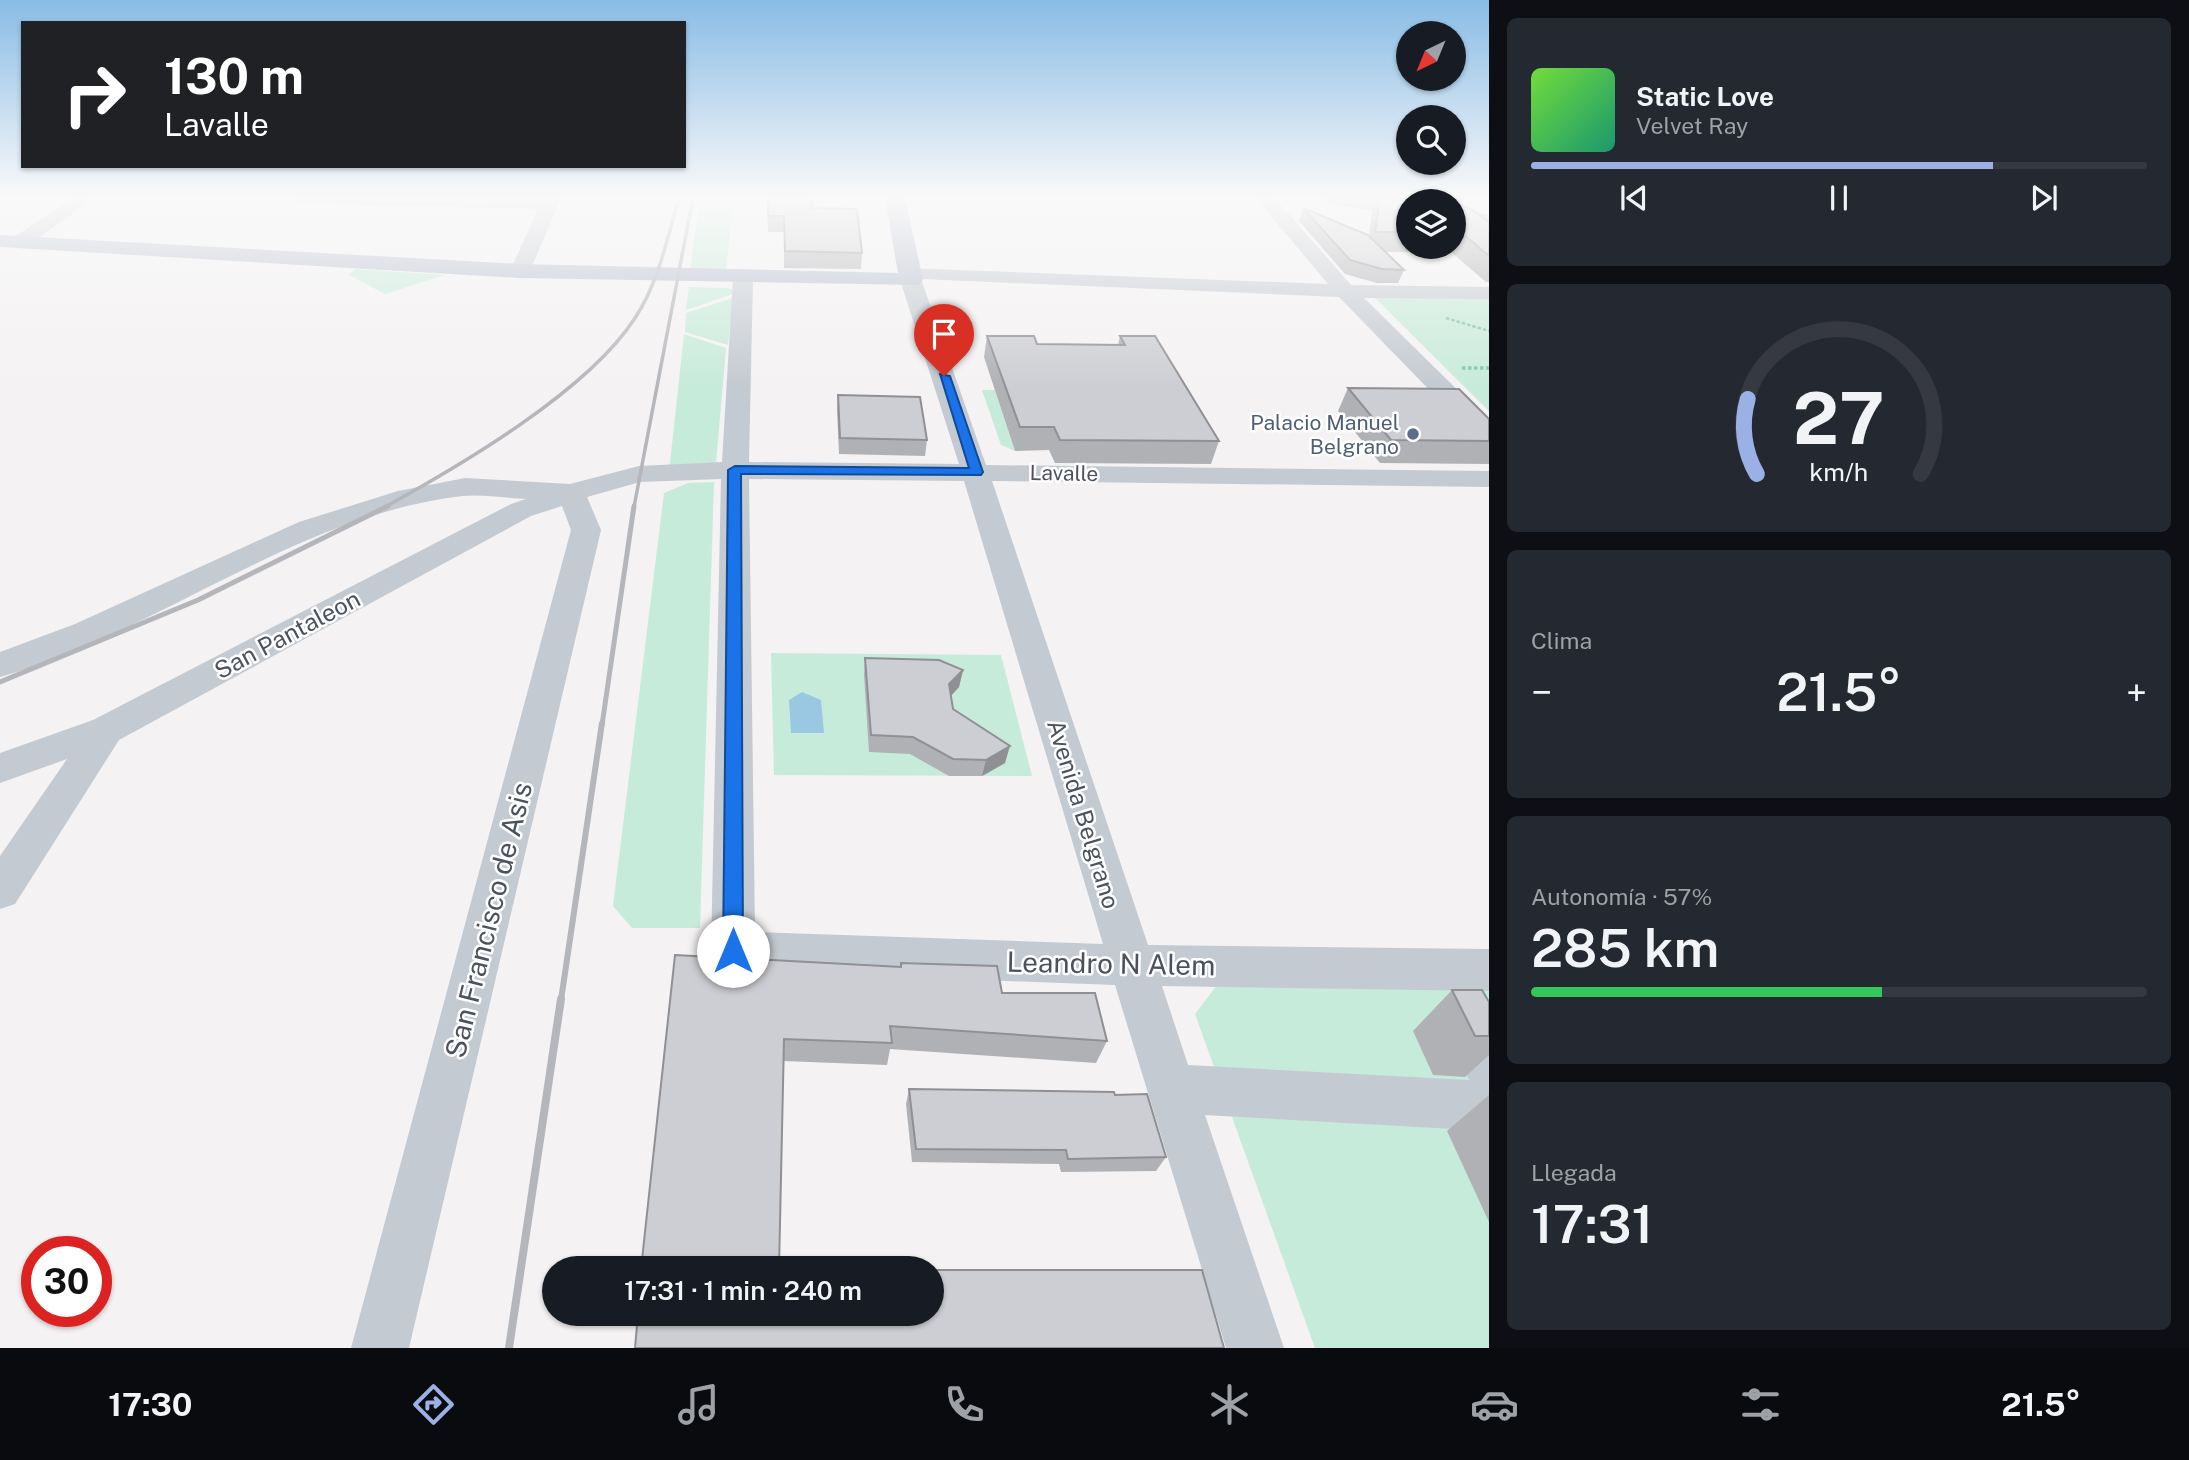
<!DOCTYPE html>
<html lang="es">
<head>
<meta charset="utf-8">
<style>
	body { margin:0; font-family:"Public Sans",sans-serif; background:#242831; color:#f1f3f6; height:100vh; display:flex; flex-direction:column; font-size:26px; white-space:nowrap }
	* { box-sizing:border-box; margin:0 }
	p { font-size:23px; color:#9ea1a6 }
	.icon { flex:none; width:38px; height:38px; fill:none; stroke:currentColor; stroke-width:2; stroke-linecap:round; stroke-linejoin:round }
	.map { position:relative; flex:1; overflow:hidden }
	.panel { display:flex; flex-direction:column; gap:18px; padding:18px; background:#0d0f14; width:700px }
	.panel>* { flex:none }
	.top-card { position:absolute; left:21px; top:21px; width:665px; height:147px; border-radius:0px; box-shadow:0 2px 5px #0004; background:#202124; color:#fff; overflow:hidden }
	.needle { width:46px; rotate:223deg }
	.controls { position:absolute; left:1396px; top:21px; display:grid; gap:14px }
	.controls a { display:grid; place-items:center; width:70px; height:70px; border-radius:50%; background:#171b24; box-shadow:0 2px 5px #0004; font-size:35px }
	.speed { position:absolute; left:21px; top:1236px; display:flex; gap:14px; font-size:35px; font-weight:700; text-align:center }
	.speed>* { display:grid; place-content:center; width:91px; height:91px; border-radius:50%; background:#171b24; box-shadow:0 2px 5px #0004; line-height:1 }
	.speed .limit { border:10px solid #d22; background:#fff; color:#111 }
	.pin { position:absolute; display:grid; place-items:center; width:60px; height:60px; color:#fff; margin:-72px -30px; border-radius:50% 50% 50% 0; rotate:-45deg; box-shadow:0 0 7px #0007 }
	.pin .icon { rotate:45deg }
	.me { position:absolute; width:77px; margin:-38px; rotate:0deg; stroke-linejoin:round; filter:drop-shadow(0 0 5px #0008) }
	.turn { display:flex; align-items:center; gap:24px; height:147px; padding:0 28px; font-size:32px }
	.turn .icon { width:91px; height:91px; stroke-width:2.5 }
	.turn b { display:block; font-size:49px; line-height:60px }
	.big { font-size:52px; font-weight:600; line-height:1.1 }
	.panel .card { flex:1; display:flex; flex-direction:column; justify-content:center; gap:10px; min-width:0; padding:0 24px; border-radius:10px; background:#242831 }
	.panel .dial { align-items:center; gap:0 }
	.dial svg { height:182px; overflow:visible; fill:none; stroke:#363941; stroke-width:7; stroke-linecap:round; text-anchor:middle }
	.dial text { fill:#f1f3f6; stroke:none }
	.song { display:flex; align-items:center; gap:21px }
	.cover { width:84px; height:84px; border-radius:10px; background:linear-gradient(135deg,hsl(100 70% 55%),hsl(160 70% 35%)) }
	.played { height:7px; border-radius:4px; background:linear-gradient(90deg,#9bb0e4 75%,#363941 75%) }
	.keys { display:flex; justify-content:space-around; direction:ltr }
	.heat { display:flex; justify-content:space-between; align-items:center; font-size:38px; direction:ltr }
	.charge { height:10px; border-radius:5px; background:linear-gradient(90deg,#34c759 57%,#363941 0) }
	.trip { position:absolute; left:542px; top:1256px; width:402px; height:70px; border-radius:35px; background:#171b24; box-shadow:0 2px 5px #0004; font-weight:600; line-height:70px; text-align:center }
	.menu { display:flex; height:112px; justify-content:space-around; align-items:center; background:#090b0e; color:#9ea1a6 }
	.menu .icon { width:49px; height:49px }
	.menu .active { color:#9bb0e4 }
	.menu b { font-size:32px; color:#f1f3f6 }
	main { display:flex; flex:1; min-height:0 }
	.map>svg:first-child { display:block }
	.green { fill:#c7ebda }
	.water { fill:#9ac8e2 }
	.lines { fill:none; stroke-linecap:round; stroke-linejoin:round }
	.path-far1 { stroke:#83c5af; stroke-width:2.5; stroke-dasharray:3.5 2; stroke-linecap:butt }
	.path { stroke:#83c5af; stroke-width:3.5; stroke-dasharray:3.5 2.5; stroke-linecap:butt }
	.minor { fill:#c4cad1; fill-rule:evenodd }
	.major { fill:#b5bdcc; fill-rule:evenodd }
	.rail-far3 { stroke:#b5b6bb; stroke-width:3.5 }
	.rail-far2 { stroke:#b5b6bb; stroke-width:5 }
	.rail-far1 { stroke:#b5b6bb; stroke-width:6 }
	.rail { stroke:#b5b6bb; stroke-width:8 }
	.wall { fill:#b0b1b5; fill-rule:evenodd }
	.shaded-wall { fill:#909094 }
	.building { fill:#cdced3; stroke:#909094; stroke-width:2 }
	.route { fill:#1a73e8; stroke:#114b97; stroke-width:2 }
	.service-dot { fill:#5c6f8a; stroke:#fff; stroke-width:2.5 }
	.labels { text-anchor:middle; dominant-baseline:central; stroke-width:5; stroke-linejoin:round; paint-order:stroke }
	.far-service-label { font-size:21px; fill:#4e5e75; stroke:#fff; text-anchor:end }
	.far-street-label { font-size:21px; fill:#4c525d; stroke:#fff }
	.street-label { font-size:24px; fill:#4c525d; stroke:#fff }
	.near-street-label { font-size:28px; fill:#4c525d; stroke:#fff }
</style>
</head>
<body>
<main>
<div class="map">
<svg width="1489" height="1348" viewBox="0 0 1489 1348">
	<rect width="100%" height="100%" fill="#f4f2f2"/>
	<!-- green -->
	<g class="green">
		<polygon points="700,198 734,198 726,270 690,270"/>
		<polygon points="355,269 445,275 385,294 349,275"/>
		<polygon points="689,287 727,288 732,289 733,294 686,310"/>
		<polygon points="1374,297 1489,298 1489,411"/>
		<polygon points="733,298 728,345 685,332 686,313"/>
		<polygon points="684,334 726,348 716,463 669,472"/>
		<polygon points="982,390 995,390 1015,451 1001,445"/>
		<polygon points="714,482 700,928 632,928 613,906 664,493 688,483"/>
		<polygon points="771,653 1001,655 1032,776 774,775"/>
		<polygon points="1218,984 1489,988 1489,1348 1315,1348 1195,1014"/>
	</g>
	<!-- water -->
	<polygon class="water" points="802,692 821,700 824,733 791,733 789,700"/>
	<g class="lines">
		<!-- path-far1 -->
		<polyline class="path-far1" points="1446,318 1489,331"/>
		<!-- path -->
		<polyline class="path" points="1462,368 1489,368"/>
		<!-- minor -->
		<g class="minor">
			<polygon points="73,198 94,198 27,246 13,246 10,242 13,238"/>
			<polygon points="287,198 561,198 530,271 520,277 510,271 538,209 296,203"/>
			<path d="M1256,198H1275L1351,285L1489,287V299L1364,298L1489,421V444L1480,442L1339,297L921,279L986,465L1489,471V487L992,481L1148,945L1489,949V991L1162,986L1188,1065L1469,1080L1438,1016L1445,1000L1462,994L1479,1000L1489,1020V1131L1205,1115L1284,1348H1226L1115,985L733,971L717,965L711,951L721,479L640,482L587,497L601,530L409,1348H351L571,530L562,506L531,516L119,740L15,904L0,909V856L67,759L0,783V753L93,720L511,504L526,499C505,498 482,494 462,496C295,516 159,632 0,677V652L75,624L299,522L398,491L465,478L570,484L639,466L722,462L733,278L743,272L753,278L749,462L959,464L900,280L904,268L1328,284ZM749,479L964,481L1103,944L755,932Z"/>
		</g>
		<!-- major -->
		<g class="major">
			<polygon points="885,198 905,198 923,280 919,285 520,278 0,247 0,235 520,264 898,273"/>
			<polygon points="1320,198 1371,198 1409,204 1409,216 1330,204"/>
			<polygon points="1454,210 1489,215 1489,227 1454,222"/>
		</g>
		<!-- rail-far3 -->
		<g class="rail-far3">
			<path d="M385,507C461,465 588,391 635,318C659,282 667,238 679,198"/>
			<polyline points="634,507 693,198"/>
		</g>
		<!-- rail-far2 -->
		<g class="rail-far2">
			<polyline points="0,682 198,600 388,506"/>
			<polyline points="602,725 634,506"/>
		</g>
		<!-- rail-far1 -->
		<polyline class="rail-far1" points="561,1000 602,723"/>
		<!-- rail -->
		<polyline class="rail" points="509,1348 561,999"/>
	</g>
	<!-- wall -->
	<g class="wall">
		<polygon points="767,198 812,208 862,253 861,269 784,268 784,232 768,232"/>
		<path d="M1379,198H1458L1461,205L1489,222V282H1486L1451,252H1385L1404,270L1398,283H1377L1345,274L1299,221L1303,208L1369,236L1372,213ZM1409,201H1454V247H1409Z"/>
		<polygon points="987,336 1037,344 1118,345 1120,336 1219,441 1211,464 1055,463 1049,450 1015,451 984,357"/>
		<polygon points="1348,388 1489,419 1489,464 1380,463 1338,411"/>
		<polygon points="838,395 927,440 925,456 839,454 837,410"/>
		<polygon points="865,658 963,670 959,687 951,696 953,709 1005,763 982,776 949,776 910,754 869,752 864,675"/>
		<polygon points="675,955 900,967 901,963 1002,993 1107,1041 1096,1063 890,1049 887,1065 783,1061"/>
		<polygon points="1452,990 1489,1002 1489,1055 1465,1077 1433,1075 1413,1031"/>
		<polygon points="909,1089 1115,1095 1166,1157 1156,1171 1061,1172 1059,1164 912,1162 906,1104"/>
		<polygon points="1489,1095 1489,1222 1447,1131"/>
	</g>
	<!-- shaded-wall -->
	<g class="shaded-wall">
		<polygon points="963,670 959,687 946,701 949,684"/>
		<polygon points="1010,746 1005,763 982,776 986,760"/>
	</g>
	<!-- building -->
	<g class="building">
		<polygon points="768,198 811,198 812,208 857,209 862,253 785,251 784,216 768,216"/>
		<polygon points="1380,198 1419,199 1419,198 1458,198 1460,200 1461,205 1471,209 1489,222 1489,256 1461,232 1454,232 1454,201 1409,201 1409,232 1375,232"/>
		<polygon points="1303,208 1368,235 1404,270 1382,269 1350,260"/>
		<polygon points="987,336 1034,336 1037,344 1125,345 1120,336 1155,336 1219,441 1060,440 1054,427 1020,427"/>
		<polygon points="1348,388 1459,389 1489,419 1489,441 1391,440"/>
		<polygon points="838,395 920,397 927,440 840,438"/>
		<polygon points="865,658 939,660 963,670 949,684 953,709 1010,746 986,760 953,759 913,737 871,735"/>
		<polygon points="675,955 901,967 901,963 997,966 1002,993 1095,993 1107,1041 890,1026 892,1043 784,1039 779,1269 641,1269"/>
		<polygon points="1452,990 1482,990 1489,1002 1489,1036 1475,1036"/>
		<polygon points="909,1089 1114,1092 1115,1095 1147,1094 1166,1157 1068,1159 1066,1150 916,1149"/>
		<polygon points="933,1270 1202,1270 1224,1348 635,1348 638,1314 933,1314"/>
	</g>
	<!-- sky -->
	<linearGradient id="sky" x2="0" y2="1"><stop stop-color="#89bce6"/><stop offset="0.51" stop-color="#faf9f9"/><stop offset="1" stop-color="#faf9f9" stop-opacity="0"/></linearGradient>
	<rect width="1489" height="387" fill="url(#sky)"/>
	<!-- route -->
	<polygon class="route" points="940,374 950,376 983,472 981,475 741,474 743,951 740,957 733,960 726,957 723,951 728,470 735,466 969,468"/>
	<!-- markers -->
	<circle class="service-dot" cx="1413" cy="434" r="7"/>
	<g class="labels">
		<!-- far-service labels -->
		<g class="far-service-label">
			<text x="1399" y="422">Palacio Manuel<tspan x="1399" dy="24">Belgrano</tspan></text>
		</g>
		<!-- far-street labels -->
		<g class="far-street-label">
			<text transform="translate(1064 473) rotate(1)">Lavalle</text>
		</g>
		<!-- street labels -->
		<g class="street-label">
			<text transform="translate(287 634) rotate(-28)">San Pantaleon</text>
			<text transform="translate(1084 814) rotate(73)">Avenida Belgrano</text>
		</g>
		<!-- near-street labels -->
		<g class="near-street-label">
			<text transform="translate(488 920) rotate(-76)">San Francisco de Asis</text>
			<text transform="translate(1111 963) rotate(1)">Leandro N Alem</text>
		</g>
	</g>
</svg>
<div class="controls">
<a><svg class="needle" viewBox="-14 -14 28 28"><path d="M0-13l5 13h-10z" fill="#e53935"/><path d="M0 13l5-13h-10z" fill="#9ea1a6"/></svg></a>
<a><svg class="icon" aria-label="search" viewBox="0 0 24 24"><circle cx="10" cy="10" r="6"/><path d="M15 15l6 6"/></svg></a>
<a><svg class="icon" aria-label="layers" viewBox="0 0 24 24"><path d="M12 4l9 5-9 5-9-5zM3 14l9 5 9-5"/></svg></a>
</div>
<div class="speed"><div class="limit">30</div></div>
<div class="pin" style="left:944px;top:376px;background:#d93025"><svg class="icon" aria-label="arrive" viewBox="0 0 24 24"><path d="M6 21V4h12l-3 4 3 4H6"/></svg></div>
<svg class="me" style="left:733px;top:951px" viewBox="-20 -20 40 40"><circle r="19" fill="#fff"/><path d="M0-13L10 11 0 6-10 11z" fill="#1a73e8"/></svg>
<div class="trip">17:31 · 1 min · 240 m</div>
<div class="top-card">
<div class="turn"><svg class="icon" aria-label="right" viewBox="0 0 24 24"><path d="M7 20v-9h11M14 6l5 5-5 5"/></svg><div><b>130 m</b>Lavalle</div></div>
</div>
</div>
<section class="panel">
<div class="card">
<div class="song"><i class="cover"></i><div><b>Static Love</b><p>Velvet Ray</p></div></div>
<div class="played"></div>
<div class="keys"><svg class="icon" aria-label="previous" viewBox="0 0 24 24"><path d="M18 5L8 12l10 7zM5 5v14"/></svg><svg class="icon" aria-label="pause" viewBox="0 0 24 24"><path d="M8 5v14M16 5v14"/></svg><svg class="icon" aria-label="next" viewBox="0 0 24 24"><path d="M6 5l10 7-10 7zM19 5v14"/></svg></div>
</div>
<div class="card dial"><svg viewBox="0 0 100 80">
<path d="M14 69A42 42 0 1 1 86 69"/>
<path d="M14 69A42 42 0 0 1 10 36" stroke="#9bb0e4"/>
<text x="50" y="56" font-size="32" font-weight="700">27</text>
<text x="50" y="72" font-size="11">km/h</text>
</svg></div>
<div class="card"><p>Clima</p>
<div class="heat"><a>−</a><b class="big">21.5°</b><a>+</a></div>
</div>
<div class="card"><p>Autonomía · 57%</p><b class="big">285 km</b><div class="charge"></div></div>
<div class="card"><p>Llegada</p><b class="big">17:31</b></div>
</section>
</main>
<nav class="menu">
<b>17:30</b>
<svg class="icon active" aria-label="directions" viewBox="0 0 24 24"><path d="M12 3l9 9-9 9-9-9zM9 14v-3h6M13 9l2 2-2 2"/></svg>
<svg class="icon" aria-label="music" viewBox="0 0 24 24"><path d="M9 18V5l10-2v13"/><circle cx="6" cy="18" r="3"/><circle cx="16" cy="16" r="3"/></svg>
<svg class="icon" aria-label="phone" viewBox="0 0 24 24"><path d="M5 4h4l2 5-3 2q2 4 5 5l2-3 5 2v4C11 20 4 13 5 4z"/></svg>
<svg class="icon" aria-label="climate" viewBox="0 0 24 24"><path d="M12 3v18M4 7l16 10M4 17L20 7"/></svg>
<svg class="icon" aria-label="car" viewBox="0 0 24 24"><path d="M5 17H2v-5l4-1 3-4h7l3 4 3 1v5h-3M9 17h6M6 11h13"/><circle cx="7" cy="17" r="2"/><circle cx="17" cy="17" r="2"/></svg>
<svg class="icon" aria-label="filters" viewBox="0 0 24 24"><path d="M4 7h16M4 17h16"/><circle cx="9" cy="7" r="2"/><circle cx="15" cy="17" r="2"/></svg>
<b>21.5°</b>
</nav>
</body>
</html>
